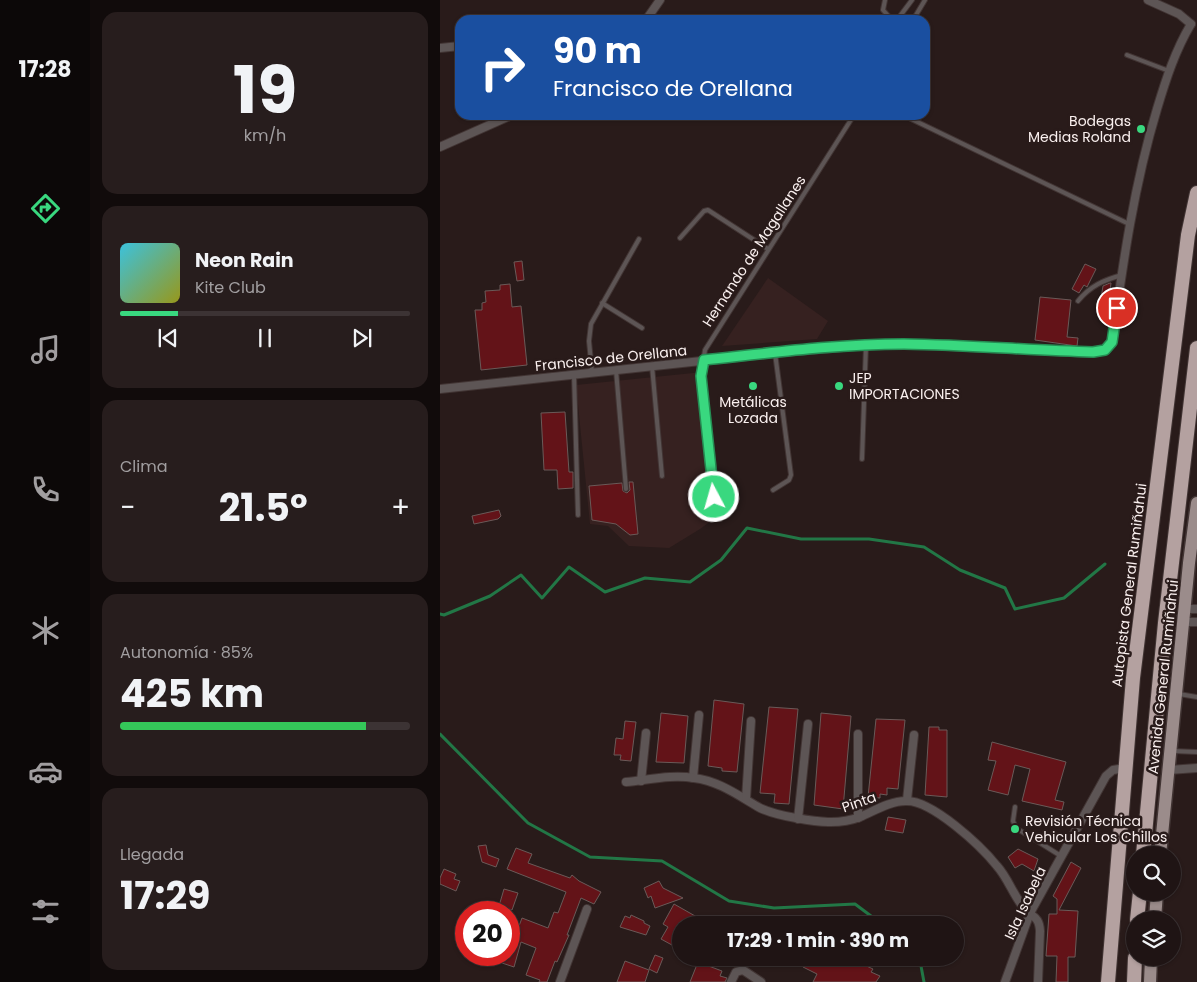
<!DOCTYPE html>
<html lang="es">
<head>
<meta charset="utf-8">
<style>
	body { margin:0; font-family:Poppins,sans-serif; background:#271d1d; color:#f1f3f6; height:100vh; display:flex; flex-direction:column; font-size:19px; white-space:nowrap }
	* { box-sizing:border-box; margin:0 }
	p { font-size:16px; color:#a19ea0 }
	.icon { flex:none; width:28px; height:28px; fill:none; stroke:currentColor; stroke-width:2; stroke-linecap:round; stroke-linejoin:round }
	.map { position:relative; flex:1; overflow:hidden }
	.drawer { display:flex; flex-direction:column; gap:12px; padding:12px; background:#110b0b; width:350px }
	.drawer>* { flex:none }
	.top-card { position:absolute; left:15px; top:15px; width:475px; height:105px; border-radius:15px; box-shadow:0 1px 4px #0004,0 0 0 1px #3c3334; background:#1a4fa0; color:#fff; overflow:hidden }
	.fabs { position:absolute; left:686px; top:846px; display:grid; gap:10px }
	.fabs a { display:grid; place-items:center; width:55px; height:55px; border-radius:50%; background:#1f1414; box-shadow:0 1px 4px #0004,0 0 0 1px #3c3334; font-size:25px }
	.speed { position:absolute; left:15px; top:901px; display:flex; gap:10px; font-size:25px; font-weight:700; text-align:center }
	.speed>* { display:grid; place-content:center; width:65px; height:65px; border-radius:50%; background:#1f1414; box-shadow:0 1px 4px #0004,0 0 0 1px #3c3334; line-height:1 }
	.speed .limit { border:8px solid #d22; background:#fff; color:#111 }
	.pin { position:absolute; display:grid; place-items:center; width:42px; height:42px; color:#fff; margin:-21px; border:2px solid #fff; border-radius:50%; box-shadow:0 1px 5px #0007 }
	.me { position:absolute; width:55px; margin:-28px; rotate:354deg; stroke-linejoin:round; filter:drop-shadow(0 0 4px #0008) }
	.turn { display:flex; align-items:center; gap:18px; height:105px; padding:0 15px; font-size:22px }
	.turn .icon { width:65px; height:65px; stroke-width:2.5 }
	.turn b { display:block; font-size:35px; line-height:42px }
	.big { font-size:38px; font-weight:700; line-height:1.1 }
	.drawer .widget { flex:1; display:flex; flex-direction:column; justify-content:center; gap:8px; min-width:0; padding:0 18px; border-radius:15px; background:#271d1d }
	.drawer .dial { align-items:center; gap:0 }
	.dial b { font-size:65px; line-height:1 }
	.song { display:flex; align-items:center; gap:15px }
	.cover { width:60px; height:60px; border-radius:8px; background:linear-gradient(135deg,hsl(190 70% 55%),hsl(60 70% 35%)) }
	.played { height:5px; border-radius:2px; background:linear-gradient(90deg,#39d87f 20%,#3c3334 20%) }
	.keys { display:flex; justify-content:space-around; direction:ltr }
	.heat { display:flex; justify-content:space-between; align-items:center; font-size:28px; direction:ltr }
	.charge { height:8px; border-radius:4px; background:linear-gradient(90deg,#34c759 85%,#3c3334 0) }
	.trip { position:absolute; left:232px; top:916px; width:292px; height:50px; border-radius:25px; background:#1f1414; box-shadow:0 1px 4px #0004,0 0 0 1px #3c3334; font-weight:700; line-height:50px; text-align:center }
	main { display:flex; flex:1; min-height:0 }
	.tabs { display:flex; flex-direction:column; width:90px; justify-content:space-around; align-items:center; background:#0c0808; color:#a19ea0 }
	.tabs .icon { width:35px; height:35px }
	.tabs .active { color:#39d87f }
	.tabs b { font-size:22px; color:#f1f3f6 }
	.map>svg:first-child { display:block }
	.built { fill:#362120 }
	.lines { fill:none; stroke-linecap:round; stroke-linejoin:round }
	.stream { stroke:#227746; stroke-width:3 }
	.building { fill:#631318; stroke:#6a5a58 }
	.lane-casing { stroke:#423534; stroke-width:6 }
	.street-casing { stroke:#423534; stroke-width:10 }
	.primary-casing { stroke:#423534; stroke-width:15 }
	.highway-casing { stroke:#423534; stroke-width:16 }
	.lane { stroke:#5d5555; stroke-width:4 }
	.street { stroke:#5d5555; stroke-width:8 }
	.primary { stroke:#9b8c8b; stroke-width:12 }
	.highway { stroke:#b4a1a0; stroke-width:14 }
	.route-casing { stroke:#258c53; stroke-width:12 }
	.route { stroke:#39d87f; stroke-width:9 }
	.poi-dot { fill:#39d87f; stroke:#291b1a; stroke-width:2 }
	.labels { text-anchor:middle; dominant-baseline:central; stroke-width:5; stroke-linejoin:round; paint-order:stroke }
	.poi-label { font-size:14px; fill:#faf0ef; stroke:#291b1a; text-anchor:start }
	.street-label { font-size:14px; fill:#faf0ef; stroke:#291b1a }
</style>
</head>
<body>
<main>
<nav class="tabs">
<b>17:28</b>
<svg class="icon active" aria-label="directions" viewBox="0 0 24 24"><path d="M12 3l9 9-9 9-9-9zM9 14v-3h6M13 9l2 2-2 2"/></svg>
<svg class="icon" aria-label="music" viewBox="0 0 24 24"><path d="M9 18V5l10-2v13"/><circle cx="6" cy="18" r="3"/><circle cx="16" cy="16" r="3"/></svg>
<svg class="icon" aria-label="phone" viewBox="0 0 24 24"><path d="M5 4h4l2 5-3 2q2 4 5 5l2-3 5 2v4C11 20 4 13 5 4z"/></svg>
<svg class="icon" aria-label="climate" viewBox="0 0 24 24"><path d="M12 3v18M4 7l16 10M4 17L20 7"/></svg>
<svg class="icon" aria-label="car" viewBox="0 0 24 24"><path d="M5 17H2v-5l4-1 3-4h7l3 4 3 1v5h-3M9 17h6M6 11h13"/><circle cx="7" cy="17" r="2"/><circle cx="17" cy="17" r="2"/></svg>
<svg class="icon" aria-label="filters" viewBox="0 0 24 24"><path d="M4 7h16M4 17h16"/><circle cx="9" cy="7" r="2"/><circle cx="15" cy="17" r="2"/></svg>
</nav>
<section class="drawer">
<div class="widget dial"><b>19</b><p>km/h</p></div>
<div class="widget">
<div class="song"><i class="cover"></i><div><b>Neon Rain</b><p>Kite Club</p></div></div>
<div class="played"></div>
<div class="keys"><svg class="icon" aria-label="previous" viewBox="0 0 24 24"><path d="M18 5L8 12l10 7zM5 5v14"/></svg><svg class="icon" aria-label="pause" viewBox="0 0 24 24"><path d="M8 5v14M16 5v14"/></svg><svg class="icon" aria-label="next" viewBox="0 0 24 24"><path d="M6 5l10 7-10 7zM19 5v14"/></svg></div>
</div>
<div class="widget"><p>Clima</p>
<div class="heat"><a>−</a><b class="big">21.5°</b><a>+</a></div>
</div>
<div class="widget"><p>Autonomía · 85%</p><b class="big">425 km</b><div class="charge"></div></div>
<div class="widget"><p>Llegada</p><b class="big">17:29</b></div>
</section>
<div class="map">
<svg width="757" height="982" viewBox="0 0 757 982">
	<rect width="100%" height="100%" fill="#291b1a"/>
	<!-- built -->
	<g class="built">
		<polygon points="328,278 388,321 377,339 282,346"/>
		<polygon points="263,372 279,515 260,529 229,548 189,546 168,526 150,524 136,385"/>
	</g>
	<g class="lines">
		<!-- stream -->
		<g class="stream">
			<polyline points="0,614 4,615 50,596 81,575 102,598 129,567 165,592 205,578 250,582 281,560 307,528 361,539 429,539 484,547 520,570 565,588 575,609 624,598 665,564"/>
			<polyline points="0,734 88,823 150,857 222,861 289,901 334,908 415,904 443,925"/>
			<polyline points="473,958 481,966 484,982"/>
		</g>
	</g>
	<!-- building -->
	<g class="building">
		<polygon points="82,261 84,280 77,281 74,262"/>
		<polygon points="645,264 656,269 647,287 644,285 639,293 632,289"/>
		<polygon points="670,283 671,283 669,299 661,298 663,286"/>
		<polygon points="70,284 72,307 81,306 87,365 41,370 35,310 42,310 42,303 46,302 45,291 60,290 60,285"/>
		<polygon points="600,297 631,300 627,337 638,338 637,346 595,340"/>
		<polygon points="125,412 129,472 133,472 133,488 118,489 117,470 104,470 101,413"/>
		<polygon points="189,482 193,482 198,534 190,535 176,524 152,520 149,486 182,483 183,491 187,493 190,490"/>
		<polygon points="59,510 61,516 58,519 34,524 32,516"/>
		<polygon points="274,700 304,704 297,772 282,771 282,768 268,766"/>
		<polygon points="329,707 358,709 349,804 334,803 335,794 320,793"/>
		<polygon points="221,713 248,716 244,763 216,762"/>
		<polygon points="381,713 411,716 403,809 374,805"/>
		<polygon points="436,719 465,720 458,789 447,788 447,795 440,794 440,798 428,797"/>
		<polygon points="185,721 196,722 191,761 180,760 181,755 174,755 176,738 183,739"/>
		<polygon points="489,727 499,727 499,730 507,730 507,797 485,795"/>
		<polygon points="552,742 626,762 615,800 624,802 622,810 582,801 590,769 575,765 568,795 548,790 556,761 548,760"/>
		<polygon points="448,817 466,820 463,833 445,830"/>
		<polygon points="46,845 48,855 59,859 56,867 42,862 38,846"/>
		<polygon points="76,848 92,854 88,863 130,878 132,875 139,881 161,892 154,904 141,898 127,935 129,935 117,962 115,961 107,982 99,982 100,980 86,975 96,948 81,942 74,967 59,962 62,955 69,955 69,944 72,945 82,918 108,928 114,912 118,913 126,892 67,869"/>
		<polygon points="578,849 598,859 594,871 582,864 575,868 568,857"/>
		<polygon points="631,862 641,868 619,910 638,911 635,957 628,957 628,982 616,982 617,956 606,956 609,914 617,914 617,899 613,896"/>
		<polygon points="4,869 16,874 14,879 20,881 16,891 0,884 0,878"/>
		<polygon points="219,881 223,888 243,898 215,908 211,896 208,898 204,888"/>
		<polygon points="64,889 78,893 72,910 59,906"/>
		<polygon points="234,904 271,925 241,925 241,950 221,939 228,927 223,924"/>
		<polygon points="191,915 204,921 204,923 210,926 206,935 180,927 185,916 190,918"/>
		<polygon points="215,955 223,958 217,973 209,969"/>
		<polygon points="368,958 409,958 433,969 431,972 440,976 436,982 373,982 377,974 363,967"/>
		<polygon points="185,961 209,970 205,982 177,982"/>
		<polygon points="258,962 282,971 280,976 287,978 285,982 250,982"/>
	</g>
	<g class="lines">
		<!-- lane casing -->
		<g class="lane-casing">
			<g id="lane">
				<polyline points="445,0 443,10 452,20"/>
				<polyline points="457,20 472,0"/>
				<polyline points="473,20 485,0"/>
				<polyline points="687,55 729,71"/>
				<polyline points="463,115 689,224"/>
				<polyline points="240,238 264,211 268,210 328,249"/>
				<path d="M638,301C650,286 664,280 682,275"/>
				<polyline points="162,303 202,328"/>
				<polyline points="212,366 222,476"/>
				<polyline points="176,370 186,489"/>
				<polyline points="152,372 149,341 151,324 199,239"/>
				<polyline points="134,374 138,515"/>
				<polyline points="422,459 426,345"/>
				<polyline points="333,490 349,480 351,475 335,353"/>
				<polyline points="274,497 261,376 265,350 414,115"/>
				<polyline points="739,694 757,697"/>
				<polyline points="733,751 757,752"/>
				<polyline points="575,807 573,821 576,828 621,856"/>
			</g>
		</g>
		<!-- street casing -->
		<g class="street-casing">
			<g id="street">
				<polyline points="708,0 739,14 751,24"/>
				<polyline points="206,20 220,0"/>
				<polyline points="0,48 20,46"/>
				<polyline points="0,147 72,115"/>
				<path d="M0,389L335,353L426,345L464,344L653,353L665,350L672,342C683,263 694,185 717,109C726,79 735,51 751,24"/>
				<polyline points="746,609 757,609"/>
				<polyline points="745,622 757,622"/>
				<polyline points="729,770 757,768"/>
				<polyline points="253,778 259,715"/>
				<polyline points="201,781 206,733"/>
				<path d="M186,782C208,780 232,774 254,778C279,781 299,796 320,808C331,813 344,816 356,818C378,822 399,825 420,817C434,811 450,801 466,801C492,800 541,846 557,866C568,878 573,895 584,908C592,918 599,915 600,931L598,982"/>
				<polyline points="306,799 311,721"/>
				<polyline points="467,800 474,735"/>
				<polyline points="418,818 418,734"/>
				<polyline points="358,819 368,724"/>
				<polyline points="120,982 147,909"/>
				<polyline points="291,982 296,972 303,970 321,982"/>
				<polyline points="565,982 590,913 666,776 673,770 685,768"/>
			</g>
		</g>
		<!-- primary casing -->
		<g class="primary-casing">
			<g id="primary">
				<polyline points="720,855 749,563 757,503"/>
				<polyline points="715,920 717,892"/>
				<polyline points="710,982 711,958"/>
			</g>
		</g>
		<!-- highway casing -->
		<g class="highway-casing">
			<g id="highway">
				<polyline points="703,855 725,623 757,348"/>
				<polyline points="697,920 700,892"/>
				<polyline points="668,982 693,678 748,235 757,193"/>
				<polyline points="694,982 695,958"/>
			</g>
		</g>
		<!-- lane -->
		<use href="#lane" class="lane"/>
		<!-- street -->
		<use href="#street" class="street"/>
		<!-- primary -->
		<use href="#primary" class="primary"/>
		<!-- highway -->
		<use href="#highway" class="highway"/>
	</g>
	<g class="lines">
		<!-- route casing -->
		<g class="route-casing">
			<path id="route" d="M274,497L261,376L264,360C330,353 397,344 464,344C527,345 590,350 653,352L665,350L672,342L677,308"/>
		</g>
		<!-- route -->
		<use href="#route" class="route"/>
	</g>
	<!-- markers -->
	<g class="poi-dot">
		<circle cx="701" cy="129" r="5"/>
		<circle cx="313" cy="386" r="5"/>
		<circle cx="399" cy="386" r="5"/>
		<circle cx="575" cy="829" r="5"/>
	</g>
	<g class="labels">
		<!-- poi labels -->
		<g class="poi-label">
			<text x="691" y="121" text-anchor="end">Bodegas<tspan x="691" dy="16">Medias Roland</tspan></text>
			<text x="409" y="378">JEP<tspan x="409" dy="16">IMPORTACIONES</tspan></text>
			<text x="313" y="402" text-anchor="middle">Metálicas<tspan x="313" dy="16">Lozada</tspan></text>
			<text x="585" y="821">Revisión Técnica<tspan x="585" dy="16">Vehicular Los Chillos</tspan></text>
		</g>
		<!-- street labels -->
		<g class="street-label">
			<text transform="translate(314 251) rotate(-57)">Hernando de Magallanes</text>
			<text transform="translate(171 358) rotate(-6)">Francisco de Orellana</text>
			<text transform="translate(689 585) rotate(-83)">Autopista General Rumiñahui</text>
			<text transform="translate(723 677) rotate(-84)">Avenida General Rumiñahui</text>
			<text transform="translate(419 802) rotate(-19)">Pinta</text>
			<text transform="translate(585 903) rotate(-65)">Isla Isabela</text>
		</g>
	</g>
</svg>
<div class="fabs">
<a><svg class="icon" aria-label="search" viewBox="0 0 24 24"><circle cx="10" cy="10" r="6"/><path d="M15 15l6 6"/></svg></a>
<a><svg class="icon" aria-label="layers" viewBox="0 0 24 24"><path d="M12 4l9 5-9 5-9-5zM3 14l9 5 9-5"/></svg></a>
</div>
<div class="speed"><div class="limit">20</div></div>
<div class="pin" style="left:677px;top:308px;background:#d93025"><svg class="icon" aria-label="arrive" viewBox="0 0 24 24"><path d="M6 21V4h12l-3 4 3 4H6"/></svg></div>
<svg class="me" style="left:274px;top:497px" viewBox="-20 -20 40 40"><circle r="17" fill="#39d87f" stroke="#fff" stroke-width="3"/><path d="M0-11L8 9 0 5-8 9z" fill="#fff"/></svg>
<div class="trip">17:29 · 1 min · 390 m</div>
<div class="top-card">
<div class="turn"><svg class="icon" aria-label="right" viewBox="0 0 24 24"><path d="M7 20v-9h11M14 6l5 5-5 5"/></svg><div><b>90 m</b>Francisco de Orellana</div></div>
</div>
</div>
</main>
</body>
</html>
